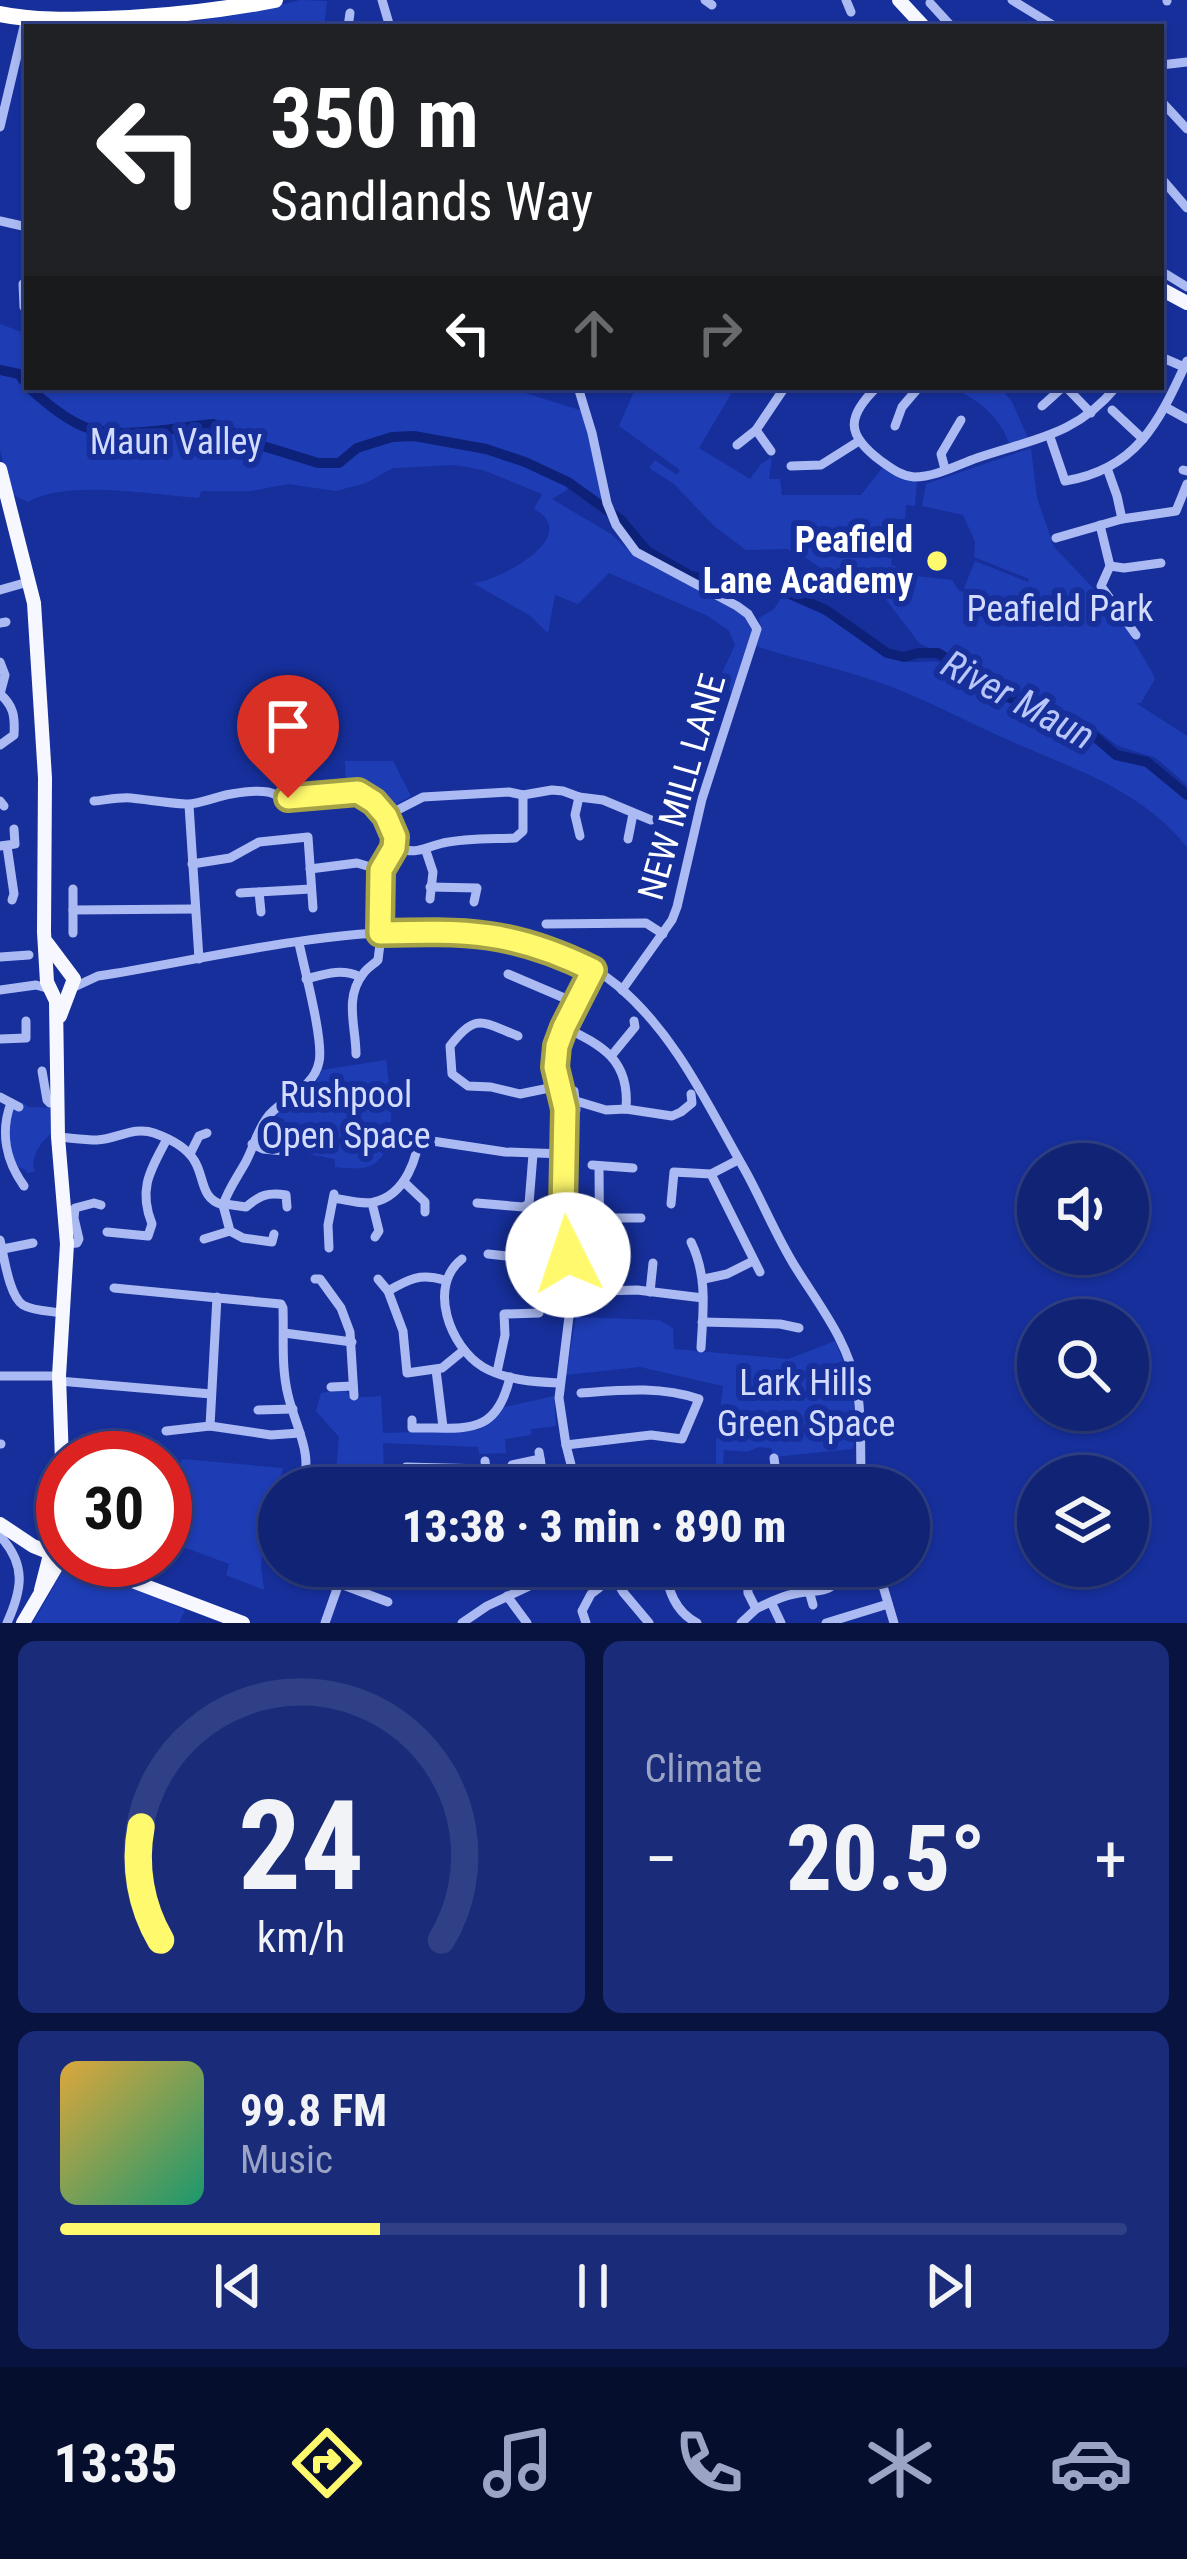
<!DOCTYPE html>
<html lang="en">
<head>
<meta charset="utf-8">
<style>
	body { margin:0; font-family:"Roboto Condensed",sans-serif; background:#192b79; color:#f1f3f6; height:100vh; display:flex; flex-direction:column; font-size:45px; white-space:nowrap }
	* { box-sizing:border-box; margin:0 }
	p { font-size:39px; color:#9ca4c5 }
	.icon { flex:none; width:66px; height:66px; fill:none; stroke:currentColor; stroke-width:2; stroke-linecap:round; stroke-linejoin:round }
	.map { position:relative; height:1623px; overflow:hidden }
	.panel { display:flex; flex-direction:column; gap:18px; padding:18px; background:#091340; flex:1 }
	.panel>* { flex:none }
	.guide { position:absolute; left:24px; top:24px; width:1140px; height:366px; border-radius:0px; box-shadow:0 3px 9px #0004,0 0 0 3px #304086; background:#202124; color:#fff; overflow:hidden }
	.buttons { position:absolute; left:1017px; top:1143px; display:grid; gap:24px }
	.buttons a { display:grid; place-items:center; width:132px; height:132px; border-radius:50%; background:#102374; box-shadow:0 3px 9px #0004,0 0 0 3px #304086; font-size:60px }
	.speed { position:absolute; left:36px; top:1431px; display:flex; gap:24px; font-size:60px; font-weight:700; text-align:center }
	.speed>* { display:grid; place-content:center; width:156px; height:156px; border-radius:50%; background:#102374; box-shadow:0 3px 9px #0004,0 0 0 3px #304086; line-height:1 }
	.speed .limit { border:18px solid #d22; background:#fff; color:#111 }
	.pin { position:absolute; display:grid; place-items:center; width:102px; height:102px; color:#fff; margin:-123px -51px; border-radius:50% 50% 50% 0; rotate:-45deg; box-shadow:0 0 12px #0007 }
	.pin .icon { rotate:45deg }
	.me { position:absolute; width:132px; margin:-66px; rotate:356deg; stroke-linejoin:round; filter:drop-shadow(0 0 9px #0008) }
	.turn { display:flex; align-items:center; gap:42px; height:252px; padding:0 48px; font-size:54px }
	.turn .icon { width:156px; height:156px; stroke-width:2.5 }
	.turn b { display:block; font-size:84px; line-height:102px }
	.lanes { display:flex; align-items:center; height:114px; padding:0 48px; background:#0003; justify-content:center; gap:60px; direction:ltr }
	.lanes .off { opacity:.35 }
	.big { font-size:90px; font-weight:800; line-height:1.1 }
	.panel .card { flex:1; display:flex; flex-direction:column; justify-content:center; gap:18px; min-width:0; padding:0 42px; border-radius:18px; background:#192b79 }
	.panel .dial { align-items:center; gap:0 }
	.dial svg { height:312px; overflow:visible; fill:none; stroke:#304086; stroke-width:7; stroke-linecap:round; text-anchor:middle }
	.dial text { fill:#f1f3f6; stroke:none }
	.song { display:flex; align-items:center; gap:36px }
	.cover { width:144px; height:144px; border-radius:18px; background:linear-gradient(135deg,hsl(40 70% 55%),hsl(160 70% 35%)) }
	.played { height:12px; border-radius:6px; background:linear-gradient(90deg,#fff96d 30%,#304086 30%) }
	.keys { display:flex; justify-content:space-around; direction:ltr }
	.heat { display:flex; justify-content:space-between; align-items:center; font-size:66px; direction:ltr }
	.panel .tiles { flex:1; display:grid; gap:18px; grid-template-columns:1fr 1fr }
	.card:last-child { grid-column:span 2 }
	.trip { position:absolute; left:258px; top:1467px; width:672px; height:120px; border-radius:60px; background:#102374; box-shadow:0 3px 9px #0004,0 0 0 3px #304086; font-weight:800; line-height:120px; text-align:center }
	.dock { display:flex; height:192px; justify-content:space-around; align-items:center; background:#060e2e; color:#9ca4c5 }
	.dock .icon { width:84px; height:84px }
	.dock .active { color:#fff96d }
	.dock b { font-size:54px; color:#f1f3f6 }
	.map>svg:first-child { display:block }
	.green { fill:#1e3db5 }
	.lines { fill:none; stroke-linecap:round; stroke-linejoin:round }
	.river { stroke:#0e2178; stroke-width:10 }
	.minor { stroke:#abbaf2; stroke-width:9 }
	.major { stroke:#f7f8ff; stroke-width:14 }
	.highway { stroke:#fff; stroke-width:16 }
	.route-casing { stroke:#a6a247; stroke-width:30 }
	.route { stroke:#fff96d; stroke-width:21 }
	.poi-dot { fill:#fff96d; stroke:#162f9b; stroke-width:4.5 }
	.labels { text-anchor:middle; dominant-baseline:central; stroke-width:12; stroke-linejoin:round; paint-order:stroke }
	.park-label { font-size:36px; fill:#d3dcfd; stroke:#162f9b }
	.poi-label { font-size:36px; font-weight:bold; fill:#fff; stroke:#162f9b; text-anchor:end }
	.street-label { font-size:36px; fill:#fff; stroke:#162f9b }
	.water-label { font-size:39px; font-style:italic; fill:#b8c6f9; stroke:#162f9b }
</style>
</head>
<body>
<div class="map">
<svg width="1187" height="1623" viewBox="0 0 1187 1623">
	<rect width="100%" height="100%" fill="#162f9b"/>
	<!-- green -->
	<g class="green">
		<path d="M300,0L327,1L324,27H146L147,23C196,25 252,13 300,0Z"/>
		<path d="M0,324L27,334V387H527L525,393L586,412L606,505L570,480L567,490L552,499L611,534L634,555L741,610L753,626V636L733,696L721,675L735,645L729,631L708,616L609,573L578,604L555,595L548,633L529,615L473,583C499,581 584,536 534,509L542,494L483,470L454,465L393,468L366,483L336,491L288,484L252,491H201L199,498C155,495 65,479 28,502L11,494L0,450Z"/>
		<polygon points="636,387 735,387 699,448 750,479 761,464 772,457 769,479 780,479 782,495 861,495 883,467 899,478 917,481 915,506 906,505 905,519 897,519 891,565 908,570 914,576 952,580 958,590 1015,614 1017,610 964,588 975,561 1028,582 1029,579 974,557 975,541 963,515 922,506 926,484 1031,448 1037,498 1054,547 1117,613 1152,672 1155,679 1141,703 1136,703 1187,736 1187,785 1156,758 1118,746 1075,714 1032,700 968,674 959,661 920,644 884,597 837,579 803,556 787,549 746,550 714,526 674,484 649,468 655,460 677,475 680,470 619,426"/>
		<path d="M965,387H1000L1012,402L1028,438L1009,443C1000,419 985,405 961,392Z"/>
		<path d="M783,595C810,607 836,620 860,636C874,645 885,658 901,661C927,667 942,649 960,682L1076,728L1112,757L1147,764L1187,798V847C1143,792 1078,770 1015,743C973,725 932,702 889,686C845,669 800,661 756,646L761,630L759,618L774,609Z"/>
		<path d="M345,761H393L411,796L393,806C375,802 366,790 346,788Z"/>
		<path d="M386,1060C389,1086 401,1147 374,1164C362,1171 347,1168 335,1167V1159L308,1154L309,1141L298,1134L280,1131L285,1120L273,1115L285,1106L288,1109L294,1105V1100L316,1082L322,1070Z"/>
		<path d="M22,1102L29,1107L53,1108L56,1130C42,1139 29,1157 35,1172L27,1173L24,1169L16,1166L7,1135L13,1108L19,1111Z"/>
		<path d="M576,1317L659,1320L673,1328L674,1349L788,1359L835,1341C851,1377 859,1410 853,1449L774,1457L771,1448L759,1447L747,1452L724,1450L722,1488H716V1442L723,1386L640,1367L566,1375Z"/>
		<polygon points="345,1389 351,1398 381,1396 383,1433 478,1430 492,1422 500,1408 554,1396 556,1426 531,1429 531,1435 505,1439 506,1453 479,1454 478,1447 383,1443 384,1473 336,1470 339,1437 316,1411 321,1393"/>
		<polygon points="182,1459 283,1468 263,1539 261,1567 264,1590 226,1575 229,1564 165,1540 165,1504"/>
		<polygon points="72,1568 124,1583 185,1610 179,1623 33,1623 63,1570"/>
	</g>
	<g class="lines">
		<!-- river -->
		<g class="river">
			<polyline points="0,370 19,374 27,385"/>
			<path d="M28,387C45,402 69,423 91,429C124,439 178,427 213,424L227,429L247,441L318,463H339L357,448L392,437L414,436L486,449L525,462L568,482L621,520L647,551L691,576L771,588L792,595L826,610L887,653L904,657L918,653H938L954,663L962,677L1050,715L1079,723L1116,755L1147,762L1187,795"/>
		</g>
		<!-- minor -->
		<g class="minor">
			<polyline points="382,0 390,27"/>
			<polyline points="705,0 712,5"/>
			<polyline points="846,0 851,12"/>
			<polyline points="1012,0 1056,27"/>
			<polyline points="1167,0 1167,1"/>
			<polyline points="930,3 952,27"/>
			<polyline points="348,27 350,13"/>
			<polyline points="1161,65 1187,62"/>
			<polyline points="1161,101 1187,129"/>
			<polyline points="0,127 26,18"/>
			<polyline points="1161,178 1187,208"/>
			<polyline points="0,221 27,227"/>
			<polyline points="1161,271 1187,287"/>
			<polyline points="24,307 23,284 27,280"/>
			<polyline points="1161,357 1184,367"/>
			<polyline points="578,387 592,433 607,503 616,525 636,552 737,606 748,614 757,629 702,799 677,907 672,920 622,990"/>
			<path d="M877,387C846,417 846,435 881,461C892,469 901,476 914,477C936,477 957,465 977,458C1032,439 1076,436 1116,387"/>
			<polyline points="1066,387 1091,413"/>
			<polyline points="1042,406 1063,387"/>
			<polyline points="1167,408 1187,419"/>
			<polyline points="1112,410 1143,439"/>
			<polyline points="895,426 902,407 919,387"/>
			<polyline points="756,430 771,451"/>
			<path d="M1050,437L1065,481C1138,469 1159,421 1187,361"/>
			<polyline points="737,445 756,430 785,387"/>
			<polyline points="791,466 821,465 859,441"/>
			<polyline points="1107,468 1117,496 1122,519"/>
			<polyline points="945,469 941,454 961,420"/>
			<polyline points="1183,470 1187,471"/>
			<polyline points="1100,525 1110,566 1101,586 1136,635"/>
			<polyline points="1056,538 1122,519 1176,511 1187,484"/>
			<polyline points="1110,566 1124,568 1161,563"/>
			<polyline points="0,590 28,582"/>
			<polyline points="0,623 6,622"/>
			<path d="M0,662L5,675L0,694C14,706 15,717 14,735L0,745"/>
			<polyline points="579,797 575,815 580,836"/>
			<polyline points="0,801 4,806"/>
			<path d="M94,801C106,800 119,797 131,798C150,800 168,803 186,804C197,805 218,796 231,794C242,792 257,790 268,792C278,794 275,797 286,798C325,802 370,770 392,825C399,844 387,852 382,868C377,881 379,918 380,933"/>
			<polyline points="189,805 199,959"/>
			<polyline points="386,816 423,797 509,792 523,795 552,790 563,791 579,797 603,800 651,820"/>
			<polyline points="628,839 633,814"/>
			<polyline points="0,846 15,844 14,829"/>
			<polyline points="7,846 14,894 12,900"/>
			<path d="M394,848C421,854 419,849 443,843C466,838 492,839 515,838L523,831V795"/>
			<polyline points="426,851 433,872 430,899"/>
			<polyline points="192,864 230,858 259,842 308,837 313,908"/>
			<polyline points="310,869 357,863 381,870"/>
			<polyline points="430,887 477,888 474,902"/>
			<polyline points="73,889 73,933"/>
			<polyline points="259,892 261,912"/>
			<polyline points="240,893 311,889"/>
			<polyline points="73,910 194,909"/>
			<polyline points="546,924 646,923 663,934"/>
			<polyline points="0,957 29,955"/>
			<polyline points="508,974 576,1003"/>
			<path d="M306,979C325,974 342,968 360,977"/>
			<path d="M72,988L98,976C245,954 492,882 618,986C677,1036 708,1106 746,1172C763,1203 777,1238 796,1268C821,1308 848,1341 857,1389C863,1422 859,1455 862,1488"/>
			<polyline points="0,990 36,985 50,989"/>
			<path d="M564,1027C603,1046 630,1060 626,1109"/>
			<path d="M518,1036C482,1022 476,1012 450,1046L452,1074L468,1086L491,1087L520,1094L559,1086"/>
			<polyline points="0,1039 26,1038 26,1021"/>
			<path d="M356,1054C356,1027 344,998 363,974C367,968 373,965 378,960L380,944"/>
			<polyline points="612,1055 635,1027 634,1021"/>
			<polyline points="42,1071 47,1100 50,1103 59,1103"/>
			<polyline points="574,1091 576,1110"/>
			<polyline points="0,1097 19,1107"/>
			<polyline points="576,1101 606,1110 626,1109 672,1116 681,1112 692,1103 691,1094"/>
			<path d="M11,1103C0,1132 6,1161 24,1186"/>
			<path d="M58,1137C71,1138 84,1140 97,1140C117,1139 134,1126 154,1133C168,1138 186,1147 194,1160C205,1177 200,1199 223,1205"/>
			<polyline points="419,1139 505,1152 565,1154"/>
			<polyline points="252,1144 263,1149 284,1151"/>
			<polyline points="190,1154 199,1136 207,1133"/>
			<polyline points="592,1165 633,1168"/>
			<polyline points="599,1166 600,1292"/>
			<polyline points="711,1174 760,1272"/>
			<polyline points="404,1182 425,1202 425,1212"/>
			<path d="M334,1198C346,1200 363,1205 374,1202C406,1195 418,1157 420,1129"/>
			<polyline points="372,1203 379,1231 375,1237"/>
			<polyline points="477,1203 523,1207 529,1204 533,1154"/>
			<path d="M225,1204L246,1207C260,1195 268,1192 286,1195L287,1207"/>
			<polyline points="671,1204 674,1172 711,1174 738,1160"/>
			<path d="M223,1205C228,1190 236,1179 244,1165C254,1148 256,1131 269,1115C285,1097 314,1088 319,1062C324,1041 304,968 299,943"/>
			<polyline points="223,1205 230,1231 243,1238 272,1242 274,1234"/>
			<polyline points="598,1218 641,1218"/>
			<path d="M107,1232L148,1236L152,1224C138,1189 150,1171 167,1139"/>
			<polyline points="204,1239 230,1231"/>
			<path d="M0,1240C4,1256 9,1296 23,1305C33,1311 50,1311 62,1313"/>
			<path d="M691,1242C708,1277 703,1311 701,1348"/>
			<polyline points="67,1244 77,1243 79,1239 74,1218 75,1208 94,1203 101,1205"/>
			<polyline points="329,1248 328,1225 334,1194"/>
			<polyline points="3,1249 33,1243"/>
			<polyline points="488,1254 534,1259 567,1255"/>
			<path d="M462,1259C427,1286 450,1347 483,1367C505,1380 534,1382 559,1383"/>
			<polyline points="315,1279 320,1279 341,1308 350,1332 354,1396"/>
			<polyline points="378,1279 388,1291 403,1331 407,1373 442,1368 464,1350"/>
			<polyline points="704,1279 727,1274 753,1261"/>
			<path d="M114,1288L281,1304L283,1308C284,1337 281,1367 288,1395C296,1429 314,1453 302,1488"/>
			<path d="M388,1291C409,1279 420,1273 444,1280"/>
			<polyline points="572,1292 637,1290 703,1298"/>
			<polyline points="650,1292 653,1263"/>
			<polyline points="702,1322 780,1324 799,1328"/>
			<polyline points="284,1333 352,1342"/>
			<polyline points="436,1370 443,1427"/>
			<polyline points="497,1372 505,1335 504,1314 539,1313"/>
			<polyline points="0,1376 59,1376"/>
			<polyline points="59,1381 211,1394"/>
			<polyline points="331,1387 353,1386"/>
			<polyline points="258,1410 293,1409"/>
			<path d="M412,1420V1428C465,1427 496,1438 510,1377"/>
			<polyline points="210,1426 217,1297"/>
			<polyline points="166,1431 210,1426 271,1435 300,1433"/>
			<polyline points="0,1444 1,1444"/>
			<path d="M566,1445L651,1435L682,1439L699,1399C660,1386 622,1390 581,1393"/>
			<polyline points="539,1452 545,1488"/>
			<polyline points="774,1458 778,1488"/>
			<polyline points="485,1461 488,1488"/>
			<polyline points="512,1465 540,1459"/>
			<polyline points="406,1467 486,1469"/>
			<polyline points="823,1474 823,1488"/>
			<polyline points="755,1475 776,1472"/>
			<polyline points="605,1477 607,1488"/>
			<polyline points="577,1488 566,1445 559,1398 572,1292 563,1210 565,1109 555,1067 557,1045 564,1027 593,970"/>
			<polyline points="635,1488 649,1488"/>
			<path d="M0,1536C27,1565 22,1590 7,1623"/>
			<polyline points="293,1566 388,1602"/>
			<polyline points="511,1566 524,1588"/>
			<polyline points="608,1566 623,1592 649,1623"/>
			<path d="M663,1566C669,1590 674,1611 697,1623"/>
			<path d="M747,1566L748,1593L756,1609C768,1603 781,1596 794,1594C819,1588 834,1598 842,1566"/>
			<polyline points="802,1566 813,1605"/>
			<polyline points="877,1566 894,1623"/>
			<polyline points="668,1586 706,1576"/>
			<polyline points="507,1596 527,1623"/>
			<polyline points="771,1602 781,1623"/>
			<polyline points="325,1623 345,1566"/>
			<polyline points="462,1623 487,1606 572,1566"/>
			<polyline points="586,1623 582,1611 591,1594 599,1588"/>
			<polyline points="741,1623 756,1609"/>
			<polyline points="826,1623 888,1604"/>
		</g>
		<!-- major -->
		<g class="major">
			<polyline points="899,0 924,27"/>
			<polyline points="1161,289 1187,303"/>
			<polyline points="0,469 34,603 45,778 44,932 47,982 56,1001 58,1137 67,1244 59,1376 63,1489"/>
			<polyline points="47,943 74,979 60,1016"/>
			<polyline points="0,1524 33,1546 58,1556"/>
			<polyline points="69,1560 98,1568 243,1623"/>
			<polyline points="41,1590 63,1504"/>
			<polyline points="23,1623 63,1555"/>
		</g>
		<!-- highway -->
		<path class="highway" d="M0,14C34,21 70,20 105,19C163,17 218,11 275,0"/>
	</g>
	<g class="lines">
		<!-- route casing -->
		<g class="route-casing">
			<path id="route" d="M288,798L358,792L374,802L386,816L395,837L394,848L381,870L380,933C467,931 512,930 593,970L564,1027L557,1046L555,1067L565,1109L563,1210L568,1255"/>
		</g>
		<!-- route -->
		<use href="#route" class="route"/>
	</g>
	<!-- markers -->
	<circle class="poi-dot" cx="937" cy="561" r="12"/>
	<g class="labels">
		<!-- park labels -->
		<g class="park-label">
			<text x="176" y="442">Maun Valley</text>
			<text x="1060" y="609">Peafield Park</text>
			<text x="346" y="1095">Rushpool<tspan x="346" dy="41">Open Space</tspan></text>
			<text x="806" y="1383">Lark Hills<tspan x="806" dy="41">Green Space</tspan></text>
		</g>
		<!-- poi labels -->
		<g class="poi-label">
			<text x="913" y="540">Peafield<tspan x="913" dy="41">Lane Academy</tspan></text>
		</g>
		<!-- street labels -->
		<g class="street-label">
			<text transform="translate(682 787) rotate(-74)">NEW MILL LANE</text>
		</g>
		<!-- water labels -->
		<g class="water-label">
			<text transform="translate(1018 700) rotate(28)">River Maun</text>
		</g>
	</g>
</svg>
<div class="buttons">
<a><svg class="icon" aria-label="sound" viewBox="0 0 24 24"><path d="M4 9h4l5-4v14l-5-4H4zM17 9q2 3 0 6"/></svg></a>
<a><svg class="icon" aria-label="search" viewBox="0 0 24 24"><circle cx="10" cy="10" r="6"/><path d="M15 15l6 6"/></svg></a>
<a><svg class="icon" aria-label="layers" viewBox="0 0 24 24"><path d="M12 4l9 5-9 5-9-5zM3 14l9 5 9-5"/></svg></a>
</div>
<div class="speed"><div class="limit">30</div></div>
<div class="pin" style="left:288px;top:798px;background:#d93025"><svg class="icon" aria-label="arrive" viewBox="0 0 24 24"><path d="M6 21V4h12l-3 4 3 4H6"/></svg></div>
<svg class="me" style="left:568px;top:1255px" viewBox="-20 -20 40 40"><circle r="19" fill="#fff"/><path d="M0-13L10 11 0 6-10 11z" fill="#fff96d"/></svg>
<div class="trip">13:38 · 3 min · 890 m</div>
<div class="guide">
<div class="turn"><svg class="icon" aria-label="left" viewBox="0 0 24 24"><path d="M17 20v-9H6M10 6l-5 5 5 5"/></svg><div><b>350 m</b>Sandlands Way</div></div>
<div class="lanes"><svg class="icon" aria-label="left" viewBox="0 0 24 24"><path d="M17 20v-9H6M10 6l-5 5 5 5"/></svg><svg class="icon off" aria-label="ahead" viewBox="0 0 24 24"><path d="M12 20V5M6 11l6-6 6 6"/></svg><svg class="icon off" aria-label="right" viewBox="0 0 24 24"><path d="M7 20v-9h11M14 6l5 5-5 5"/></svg></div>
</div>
</div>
<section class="panel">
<div class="tiles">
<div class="card dial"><svg viewBox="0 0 100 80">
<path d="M14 69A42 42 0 1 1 86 69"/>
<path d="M14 69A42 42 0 0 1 9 40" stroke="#fff96d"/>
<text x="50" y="56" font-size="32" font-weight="700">24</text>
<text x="50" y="72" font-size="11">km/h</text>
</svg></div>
<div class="card"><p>Climate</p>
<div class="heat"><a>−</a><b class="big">20.5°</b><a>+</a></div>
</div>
<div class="card">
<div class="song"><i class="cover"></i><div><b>99.8 FM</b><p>Music</p></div></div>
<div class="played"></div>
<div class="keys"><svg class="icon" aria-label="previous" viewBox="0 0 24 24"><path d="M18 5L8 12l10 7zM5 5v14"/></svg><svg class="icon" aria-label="pause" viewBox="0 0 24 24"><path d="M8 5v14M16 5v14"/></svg><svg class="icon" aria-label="next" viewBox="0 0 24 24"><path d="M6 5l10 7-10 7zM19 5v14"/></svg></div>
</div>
</div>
</section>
<nav class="dock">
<b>13:35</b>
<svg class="icon active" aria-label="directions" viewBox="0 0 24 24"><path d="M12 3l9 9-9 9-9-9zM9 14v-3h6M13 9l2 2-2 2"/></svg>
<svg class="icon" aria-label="music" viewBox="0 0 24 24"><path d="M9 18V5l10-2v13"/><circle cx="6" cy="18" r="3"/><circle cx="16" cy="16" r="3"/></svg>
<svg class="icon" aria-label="phone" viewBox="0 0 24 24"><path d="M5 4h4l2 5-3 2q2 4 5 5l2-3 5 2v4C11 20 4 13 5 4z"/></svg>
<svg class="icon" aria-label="climate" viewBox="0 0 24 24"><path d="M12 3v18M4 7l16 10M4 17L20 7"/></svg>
<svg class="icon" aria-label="car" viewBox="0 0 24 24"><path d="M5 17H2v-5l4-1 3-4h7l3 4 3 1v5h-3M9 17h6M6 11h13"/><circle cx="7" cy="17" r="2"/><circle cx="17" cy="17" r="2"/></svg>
</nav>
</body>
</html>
